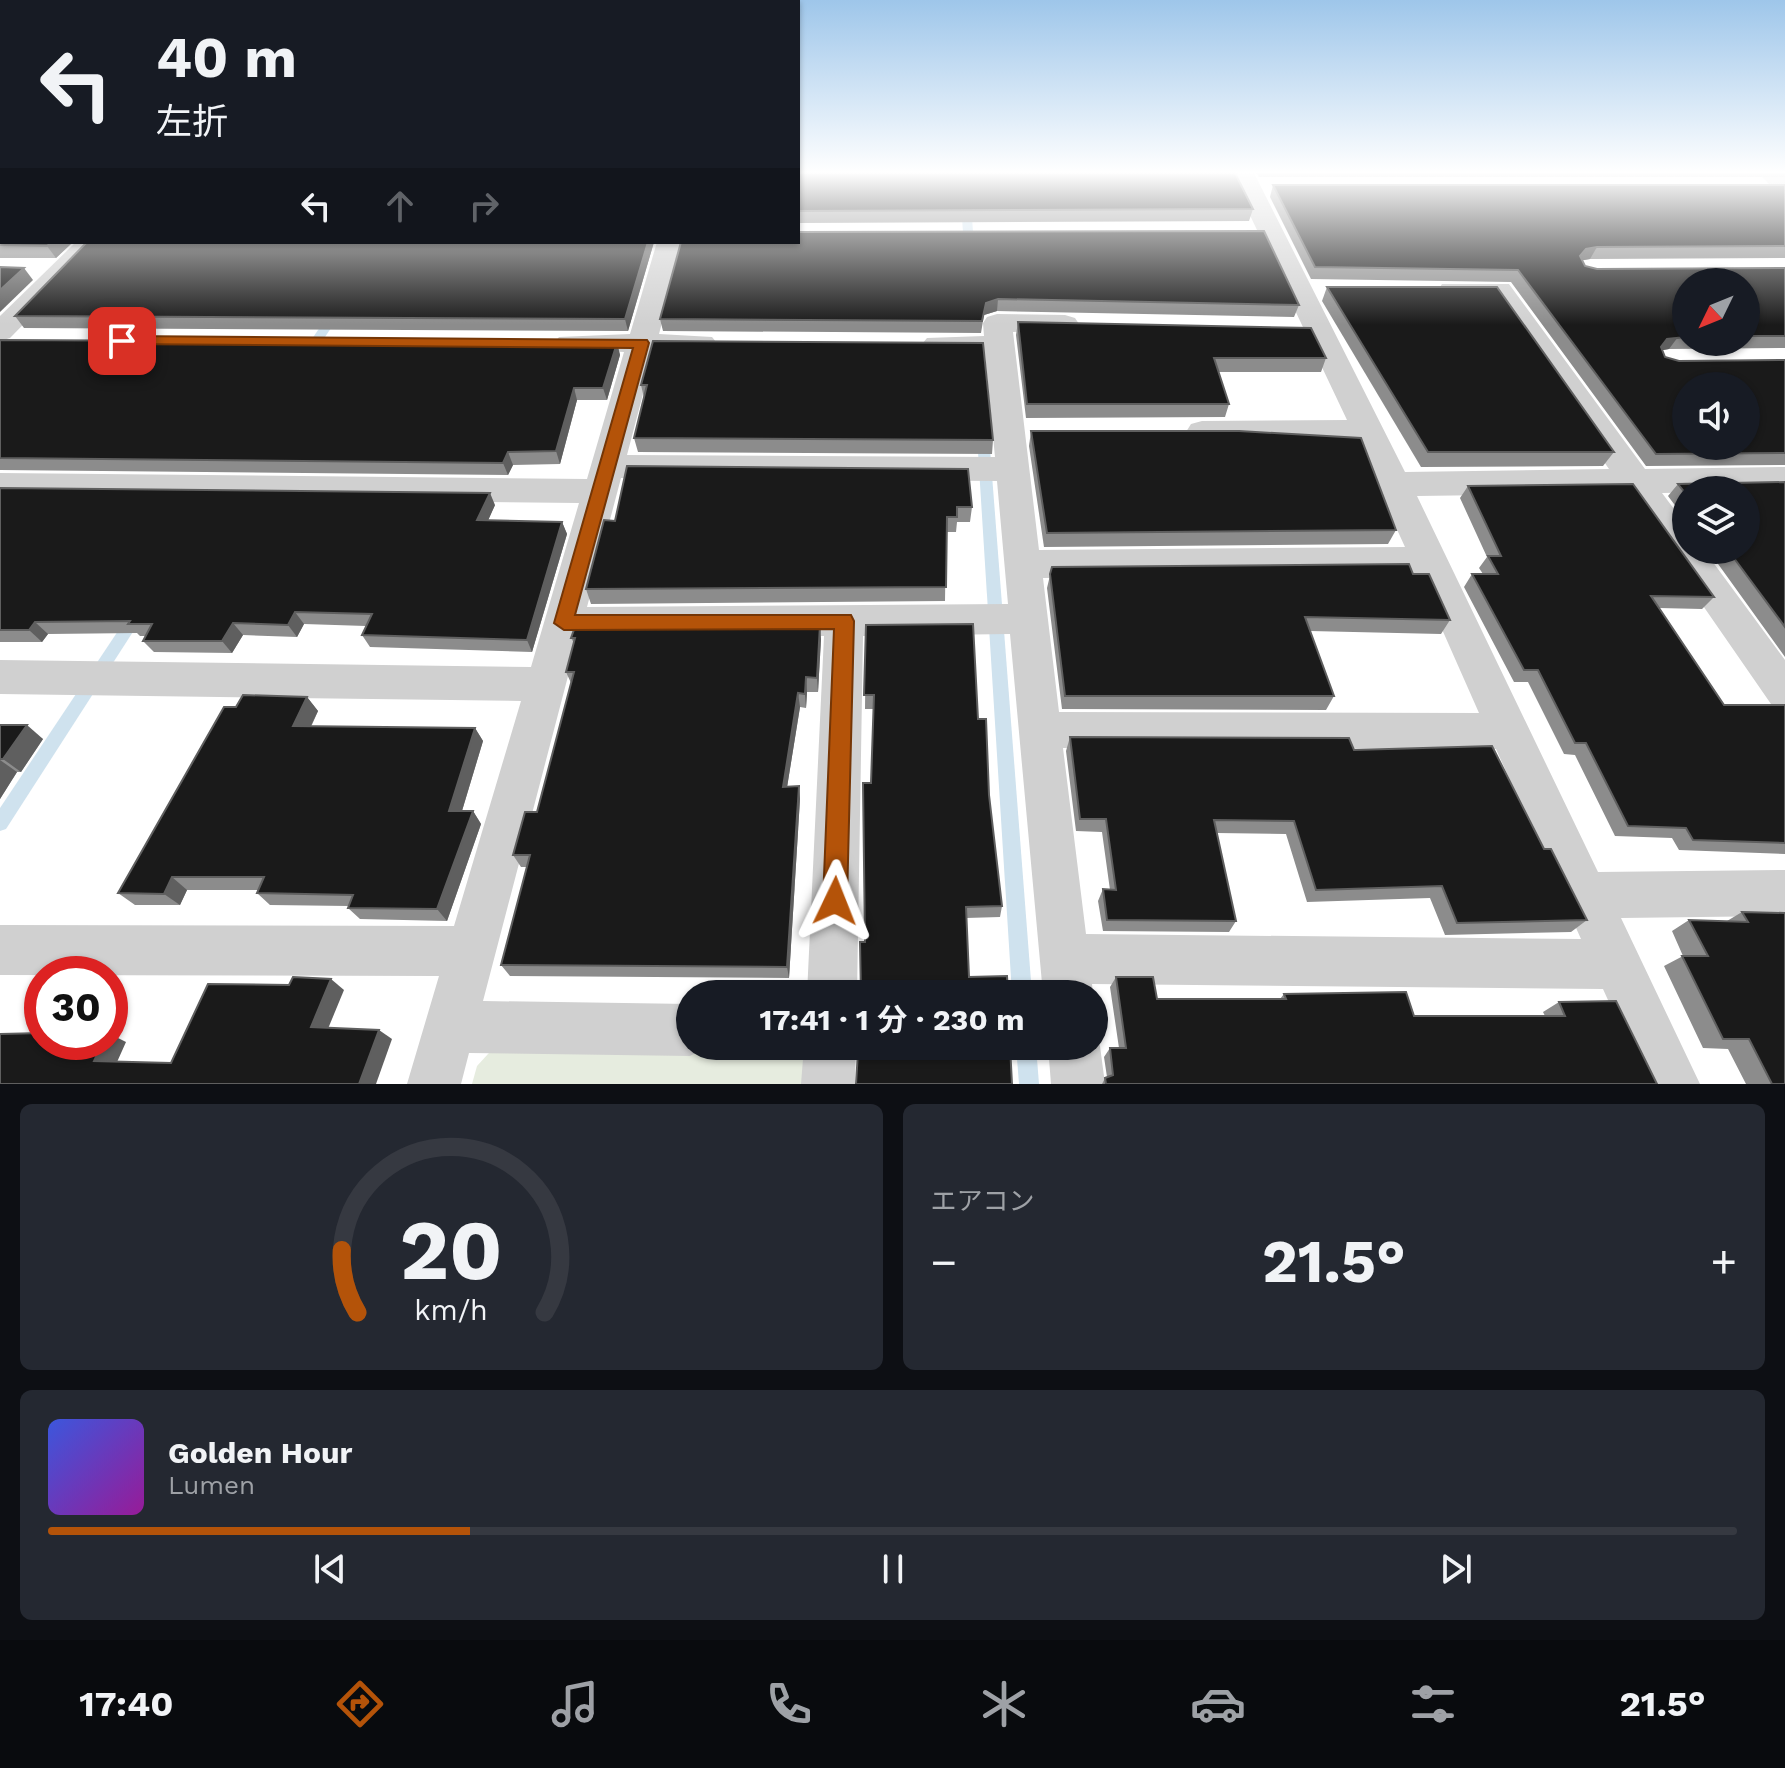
<!DOCTYPE html>
<html lang="ja">
<head>
<meta charset="utf-8">
<style>
	body { margin:0; font-family:"Work Sans","Noto Sans JP",sans-serif; background:#242831; color:#f1f3f6; height:100vh; display:flex; flex-direction:column; font-size:30px; white-space:nowrap }
	* { box-sizing:border-box; margin:0 }
	p { font-size:26px; color:#9ea1a6 }
	.icon { flex:none; width:44px; height:44px; fill:none; stroke:currentColor; stroke-width:2; stroke-linecap:round; stroke-linejoin:round }
	.map { position:relative; height:1084px; overflow:hidden }
	.panel { display:flex; flex-direction:column; gap:20px; padding:20px; background:#0d0f14; flex:1 }
	.panel>* { flex:none }
	.hud { position:absolute; left:0px; top:0px; width:800px; height:244px; box-shadow:0 2px 6px #0004; background:#171b24; color:#f1f3f6; overflow:hidden }
	.needle { width:52px; rotate:227deg }
	.fabs { position:absolute; left:1672px; top:268px; display:grid; gap:16px }
	.fabs a { display:grid; place-items:center; width:88px; height:88px; border-radius:50%; background:#171b24; box-shadow:0 2px 6px #0004; font-size:40px }
	.speed { position:absolute; left:24px; top:956px; display:flex; gap:16px; font-size:40px; font-weight:700; text-align:center }
	.speed>* { display:grid; place-content:center; width:104px; height:104px; border-radius:50%; background:#171b24; box-shadow:0 2px 6px #0004; line-height:1 }
	.speed .limit { border:12px solid #d22; background:#fff; color:#111 }
	.pin { position:absolute; display:grid; place-items:center; width:68px; height:68px; color:#fff; margin:-34px; border-radius:16px; box-shadow:0 4px 12px #0006 }
	.me { position:absolute; width:88px; margin:-44px; rotate:2deg; stroke-linejoin:round; filter:drop-shadow(0 0 6px #0008) }
	.turn { display:flex; align-items:center; gap:28px; height:168px; padding:0 24px; font-size:36px }
	.turn .icon { width:104px; height:104px; stroke-width:2.5 }
	.turn b { display:block; font-size:56px; line-height:68px }
	.lanes { display:flex; align-items:center; height:76px; padding:0 24px; background:#0003; justify-content:center; gap:40px; direction:ltr }
	.lanes .off { opacity:.35 }
	.big { font-size:60px; font-weight:700; line-height:1.1 }
	.panel .widget { flex:1; display:flex; flex-direction:column; justify-content:center; gap:12px; min-width:0; padding:0 28px; border-radius:12px; background:#242831 }
	.panel .dial { align-items:center; gap:0 }
	.dial svg { height:208px; overflow:visible; fill:none; stroke:#363941; stroke-width:7; stroke-linecap:round; text-anchor:middle }
	.dial text { fill:#f1f3f6; stroke:none }
	.song { display:flex; align-items:center; gap:24px }
	.cover { width:96px; height:96px; border-radius:12px; background:linear-gradient(135deg,hsl(230 70% 55%),hsl(300 70% 35%)) }
	.played { height:8px; border-radius:4px; background:linear-gradient(90deg,#b45309 25%,#363941 25%) }
	.keys { display:flex; justify-content:space-around; direction:ltr }
	.heat { display:flex; justify-content:space-between; align-items:center; font-size:44px; direction:ltr }
	.panel .tiles { flex:1; display:grid; gap:20px; grid-template-columns:1fr 1fr }
	.widget:last-child { grid-column:span 2 }
	.trip { position:absolute; left:676px; top:980px; width:432px; height:80px; border-radius:40px; background:#171b24; box-shadow:0 2px 6px #0004; font-weight:700; line-height:80px; text-align:center }
	.menu { display:flex; height:128px; justify-content:space-around; align-items:center; background:#090b0e; color:#9ea1a6 }
	.menu .icon { width:56px; height:56px }
	.menu .current { color:#b45309 }
	.menu b { font-size:36px; color:#f1f3f6 }
	.map>svg:first-child { display:block }
	.green { fill:#e6ecdf }
	.lines { fill:none; stroke-linecap:round; stroke-linejoin:round }
	.stream { fill:#cfe2ee; fill-rule:evenodd }
	.minor { fill:#d0d0d0; fill-rule:evenodd }
	.wall { fill:#8c8c8c; fill-rule:evenodd }
	.shaded-wall { fill:#5f5f5f }
	.building { fill:#1a1a1a; stroke:#5f5f5f; stroke-width:2; fill-rule:evenodd }
	.route { fill:#b45309; stroke:#753606; stroke-width:2 }
</style>
</head>
<body>
<div class="map">
<svg width="1785" height="1084" viewBox="0 0 1785 1084">
	<rect width="100%" height="100%" fill="#fff"/>
	<!-- green -->
	<polygon class="green" points="499,1042 792,1046 807,1062 807,1084 472,1084 477,1066"/>
	<g class="lines">
		<!-- stream -->
		<g class="stream">
			<polygon points="959,173 969,173 974,247 969,250 964,247"/>
			<polygon points="333,313 339,316 313,355 307,359 303,358 301,355 329,314"/>
			<polygon points="983,432 989,436 1032,994 1012,994 977,436"/>
			<polygon points="133,614 138,616 140,620 138,624 6,829 0,831 0,808 128,616"/>
			<polygon points="1016,1046 1036,1046 1039,1084 1019,1084"/>
		</g>
		<!-- minor -->
		<g class="minor">
			<path d="M1230,173H1254L1405,472L1609,469L1491,298L1442,296L1438,290L1442,284H1509L1645,469L1785,467V491L1662,493L1686,525V550H1704L1785,660V709L1771,704L1625,493L1417,496L1598,872L1785,870V916L1621,918L1700,1084H1646L1603,989L1092,984L1093,994H1043L1010,634L863,636L857,994H807L824,636L578,638L483,1001L690,1004V1046H709L690,1056L469,1053L461,1084H407L439,976L0,975V925L454,926L521,701L0,694V660L531,667L579,503L0,497V473L587,479L624,352L559,349L554,343L559,337L630,334L657,242H683L659,334L712,337L717,343L712,349L654,352L627,455L995,457L985,354L927,350L922,344L927,338L984,336L983,323L987,317L997,314L1065,315L1075,318L1079,324L1075,330L1013,332L1039,550L1405,547L1357,442L1202,443L1191,440L1186,432L1191,424L1202,421L1347,420ZM621,478L997,481L1008,604L587,607ZM1418,575L1479,713L1059,712L1043,578ZM1063,748L1496,749L1581,939L1086,934Z"/>
			<polygon points="1758,173 1785,173 1785,193 1776,191"/>
			<polygon points="76,242 104,242 10,338 0,341 0,316"/>
			<polygon points="1094,1031 1100,1046 1105,1084 1051,1084 1048,1046 1094,1046"/>
			<polygon points="804,1046 856,1046 855,1084 801,1084"/>
		</g>
	</g>
	<!-- wall -->
	<g class="wall">
		<polygon points="0,173 73,242 56,258 0,258"/>
		<polygon points="798,173 1253,209 1249,221 798,223"/>
		<polygon points="1256,173 1785,173 1785,177 1259,177"/>
		<path d="M1273,185H1785V258L1590,259L1582,260L1585,266L1597,269L1785,268V348L1669,349L1662,350L1665,357L1679,361L1785,360V465L1646,466L1511,282L1311,279L1270,197ZM1686,282H1746V342H1686Z"/>
		<polygon points="87,242 654,242 628,331 24,328 15,316"/>
		<polygon points="681,242 1299,305 1294,317 997,311 984,315 981,333 663,331 660,319"/>
		<polygon points="1327,287 1614,452 1603,466 1421,467 1322,301"/>
		<polygon points="1018,322 1326,358 1321,372 1218,372 1229,404 1225,417 1026,418 1016,335"/>
		<polygon points="0,340 617,343 620,355 607,400 577,400 560,464 513,465 508,475 0,470"/>
		<polygon points="653,341 993,440 992,454 638,452 634,438 644,398 641,385"/>
		<polygon points="1031,431 1396,530 1388,544 1044,547 1029,446"/>
		<polygon points="627,466 972,507 970,522 957,522 956,532 946,532 945,601 591,604 586,589 615,521"/>
		<polygon points="1785,482 1785,657 1708,550 1746,550 1686,490 1686,520 1668,496 1678,484"/>
		<polygon points="1468,486 1714,597 1702,609 1659,608 1724,705 1785,705 1785,854 1679,850 1672,838 1615,836 1575,755 1564,754 1528,682 1514,682 1464,587 1472,574 1483,574 1479,568 1487,557 1460,498"/>
		<polygon points="0,488 495,505 488,520 562,522 567,534 532,652 370,647 362,635 366,626 304,624 297,637 243,635 232,653 154,652 143,641 145,636 140,636 137,633 48,634 42,642 0,642"/>
		<polygon points="1052,567 1413,574 1450,620 1441,634 1310,631 1334,696 1326,710 1062,709 1047,588"/>
		<polygon points="866,625 978,719 989,795 1002,906 1000,917 966,918 969,977 1008,994 865,942 874,709 865,709"/>
		<polygon points="571,638 821,639 818,692 807,692 806,708 800,707 787,787 799,786 800,799 789,978 510,976 501,965 527,867 521,867 513,855 537,812 571,683 566,672 574,643"/>
		<polygon points="307,697 318,711 311,727 475,728 483,741 462,811 473,811 481,824 447,921 360,919 348,908 349,906 270,905 257,893 258,890 187,890 180,905 135,905 118,893 236,707"/>
		<polygon points="0,725 43,739 21,772 17,772 0,799"/>
		<polygon points="1070,737 1354,750 1544,849 1587,920 1571,932 1445,935 1430,898 1307,902 1286,834 1217,833 1236,921 1229,932 1103,931 1098,901 1103,889 1110,890 1102,832 1076,831 1066,751"/>
		<polygon points="1742,912 1785,913 1785,1084 1746,1084 1728,1049 1703,1048 1664,966 1683,956 1672,931 1689,920 1727,921"/>
		<polygon points="1116,977 1157,999 1280,999 1284,994 1414,1016 1545,1016 1543,1012 1559,1002 1657,1084 1102,1084 1105,1078 1107,1077 1104,1057 1110,1048 1119,1048 1110,987"/>
	</g>
	<!-- shaded-wall -->
	<g class="shaded-wall">
		<polygon points="52,242 73,242 56,258 47,246"/>
		<polygon points="648,242 654,242 628,331 625,319"/>
		<polygon points="1597,247 1590,259 1579,261 1580,256 1586,249"/>
		<polygon points="24,268 33,280 0,312 0,290"/>
		<polygon points="998,299 997,311 984,315 981,333 986,303"/>
		<polygon points="1678,337 1669,349 1658,351 1667,339"/>
		<polygon points="617,343 620,355 607,400 603,388"/>
		<polygon points="574,388 577,400 560,464 556,451"/>
		<polygon points="508,452 513,465 508,475 503,463"/>
		<polygon points="490,493 495,505 483,532 477,520"/>
		<polygon points="562,522 567,534 532,652 527,640"/>
		<polygon points="295,612 304,624 297,637 288,625"/>
		<polygon points="35,622 48,634 42,642 29,630"/>
		<polygon points="233,623 243,635 232,653 222,641"/>
		<polygon points="820,625 821,639 818,692 817,678"/>
		<polygon points="806,677 807,692 806,708 805,694"/>
		<polygon points="798,693 800,707 785,800 783,787"/>
		<polygon points="307,697 318,711 304,740 293,726"/>
		<polygon points="27,725 43,739 21,772 3,759"/>
		<polygon points="475,728 483,741 458,824 449,811"/>
		<polygon points="0,760 17,772 0,799"/>
		<polygon points="799,786 800,799 789,978 787,967"/>
		<polygon points="473,811 481,824 447,921 437,909"/>
		<polygon points="172,877 187,890 180,905 164,894"/>
		<polygon points="331,979 344,990 325,1036 311,1027"/>
		<polygon points="379,1030 392,1039 376,1084 359,1084"/>
		<polygon points="110,1034 126,1042 113,1071 94,1061 103,1042 110,1042"/>
	</g>
	<!-- building -->
	<g class="building">
		<polygon points="0,173 2,173 2,242 52,242 47,246 0,245"/>
		<polygon points="798,173 1235,173 1253,209 798,211"/>
		<path d="M1273,185H1785V246L1597,247L1586,249L1580,256L1585,266L1597,269L1785,268V336H1746V282H1686V337L1667,339L1661,347L1665,357L1679,361L1785,360V453L1656,454L1518,270L1315,267ZM1686,386H1746V446H1686Z"/>
		<polygon points="1264,231 1299,305 998,299 986,303 982,321 660,319 681,242 798,242 798,232"/>
		<polygon points="87,242 648,242 625,319 15,316"/>
		<polygon points="0,267 24,268 0,290"/>
		<polygon points="1327,287 1497,287 1614,452 1428,452"/>
		<polygon points="1018,322 1311,328 1326,358 1214,358 1229,404 1027,404"/>
		<polygon points="0,340 617,343 603,388 574,388 556,451 508,452 503,463 0,458"/>
		<polygon points="653,341 983,343 993,440 634,438 647,385 641,385"/>
		<polygon points="1031,431 1239,431 1361,438 1396,530 1047,533"/>
		<polygon points="627,466 968,469 972,507 957,507 957,517 947,517 946,587 586,589 604,520 615,521"/>
		<polygon points="1785,482 1785,627 1728,550 1746,550 1746,490 1686,490 1686,494 1678,484"/>
		<polygon points="1633,484 1714,597 1651,596 1724,705 1785,705 1785,843 1693,840 1686,828 1628,826 1586,743 1575,743 1538,670 1524,670 1472,574 1498,574 1488,556 1501,556 1468,486"/>
		<polygon points="0,488 490,493 477,520 562,522 527,640 362,635 372,614 295,612 288,625 233,623 222,641 143,641 152,624 128,624 130,621 35,622 29,630 0,630"/>
		<polygon points="1409,564 1413,574 1429,574 1450,620 1305,617 1334,696 1065,696 1050,574 1052,567"/>
		<polygon points="973,624 978,719 986,719 989,795 1002,906 966,907 969,977 1007,976 1008,994 861,994 860,942 865,942 863,783 871,783 874,695 864,695 866,625"/>
		<polygon points="820,625 817,678 806,677 805,694 798,693 783,787 799,786 787,967 501,965 530,855 513,855 525,812 537,812 574,672 566,672 575,638 571,638 575,627"/>
		<polygon points="243,695 307,697 293,726 475,728 449,811 473,811 437,909 348,908 353,895 257,893 264,877 172,877 164,894 118,893 224,707 236,707"/>
		<polygon points="0,725 27,725 3,759 0,759"/>
		<polygon points="1070,737 1349,738 1354,750 1492,746 1544,849 1551,849 1587,920 1457,923 1442,886 1316,890 1294,821 1214,820 1236,921 1107,920 1103,889 1116,890 1106,819 1080,819"/>
		<polygon points="1742,912 1785,913 1785,1084 1772,1084 1749,1039 1723,1039 1682,956 1708,956 1689,920 1748,922"/>
		<polygon points="293,977 331,979 311,1027 379,1030 359,1084 0,1084 0,1034 42,1033 42,1042 103,1042 94,1061 171,1063 208,984 289,985"/>
		<polygon points="1116,977 1153,977 1157,999 1286,999 1284,994 1406,992 1414,1016 1565,1016 1559,1002 1616,1001 1657,1084 1106,1084 1105,1078 1113,1075 1110,1048 1126,1048"/>
		<polygon points="861,1046 1010,1046 1012,1084 856,1084 858,1052 861,1052"/>
	</g>
	<!-- sky -->
	<linearGradient id="sky" x2="0" y2="1"><stop stop-color="#9ec6ea"/><stop offset="0.53" stop-color="#fff"/><stop offset="1" stop-color="#fff" stop-opacity="0"/></linearGradient>
	<rect width="1785" height="325" fill="url(#sky)"/>
	<!-- route -->
	<polygon class="route" points="122,336 647,340 649,343 575,615 851,615 854,621 847,901 843,909 835,912 826,909 823,901 834,629 564,630 554,623 633,348 117,344 117,338"/>
</svg>
<div class="fabs">
<a><svg class="needle" viewBox="-14 -14 28 28"><path d="M0-13l5 13h-10z" fill="#e53935"/><path d="M0 13l5-13h-10z" fill="#9ea1a6"/></svg></a>
<a><svg class="icon" aria-label="sound" viewBox="0 0 24 24"><path d="M4 9h4l5-4v14l-5-4H4zM17 9q2 3 0 6"/></svg></a>
<a><svg class="icon" aria-label="layers" viewBox="0 0 24 24"><path d="M12 4l9 5-9 5-9-5zM3 14l9 5 9-5"/></svg></a>
</div>
<div class="speed"><div class="limit">30</div></div>
<div class="pin" style="left:122px;top:341px;background:#d93025"><svg class="icon" aria-label="arrive" viewBox="0 0 24 24"><path d="M6 21V4h12l-3 4 3 4H6"/></svg></div>
<svg class="me" style="left:835px;top:901px" viewBox="-20 -20 40 40"><path d="M0-17L14 15 0 8-14 15z" fill="#b45309" stroke="#fff" stroke-width="4"/></svg>
<div class="trip">17:41 · 1 分 · 230 m</div>
<div class="hud">
<div class="turn"><svg class="icon" aria-label="left" viewBox="0 0 24 24"><path d="M17 20v-9H6M10 6l-5 5 5 5"/></svg><div><b>40 m</b>左折</div></div>
<div class="lanes"><svg class="icon" aria-label="left" viewBox="0 0 24 24"><path d="M17 20v-9H6M10 6l-5 5 5 5"/></svg><svg class="icon off" aria-label="ahead" viewBox="0 0 24 24"><path d="M12 20V5M6 11l6-6 6 6"/></svg><svg class="icon off" aria-label="right" viewBox="0 0 24 24"><path d="M7 20v-9h11M14 6l5 5-5 5"/></svg></div>
</div>
</div>
<section class="panel">
<div class="tiles">
<div class="widget dial"><svg viewBox="0 0 100 80">
<path d="M14 69A42 42 0 1 1 86 69"/>
<path d="M14 69A42 42 0 0 1 8 45" stroke="#b45309"/>
<text x="50" y="56" font-size="32" font-weight="700">20</text>
<text x="50" y="72" font-size="11">km/h</text>
</svg></div>
<div class="widget"><p>エアコン</p>
<div class="heat"><a>−</a><b class="big">21.5°</b><a>+</a></div>
</div>
<div class="widget">
<div class="song"><i class="cover"></i><div><b>Golden Hour</b><p>Lumen</p></div></div>
<div class="played"></div>
<div class="keys"><svg class="icon" aria-label="previous" viewBox="0 0 24 24"><path d="M18 5L8 12l10 7zM5 5v14"/></svg><svg class="icon" aria-label="pause" viewBox="0 0 24 24"><path d="M8 5v14M16 5v14"/></svg><svg class="icon" aria-label="next" viewBox="0 0 24 24"><path d="M6 5l10 7-10 7zM19 5v14"/></svg></div>
</div>
</div>
</section>
<nav class="menu">
<b>17:40</b>
<svg class="icon current" aria-label="directions" viewBox="0 0 24 24"><path d="M12 3l9 9-9 9-9-9zM9 14v-3h6M13 9l2 2-2 2"/></svg>
<svg class="icon" aria-label="music" viewBox="0 0 24 24"><path d="M9 18V5l10-2v13"/><circle cx="6" cy="18" r="3"/><circle cx="16" cy="16" r="3"/></svg>
<svg class="icon" aria-label="phone" viewBox="0 0 24 24"><path d="M5 4h4l2 5-3 2q2 4 5 5l2-3 5 2v4C11 20 4 13 5 4z"/></svg>
<svg class="icon" aria-label="climate" viewBox="0 0 24 24"><path d="M12 3v18M4 7l16 10M4 17L20 7"/></svg>
<svg class="icon" aria-label="car" viewBox="0 0 24 24"><path d="M5 17H2v-5l4-1 3-4h7l3 4 3 1v5h-3M9 17h6M6 11h13"/><circle cx="7" cy="17" r="2"/><circle cx="17" cy="17" r="2"/></svg>
<svg class="icon" aria-label="filters" viewBox="0 0 24 24"><path d="M4 7h16M4 17h16"/><circle cx="9" cy="7" r="2"/><circle cx="15" cy="17" r="2"/></svg>
<b>21.5°</b>
</nav>
</body>
</html>
